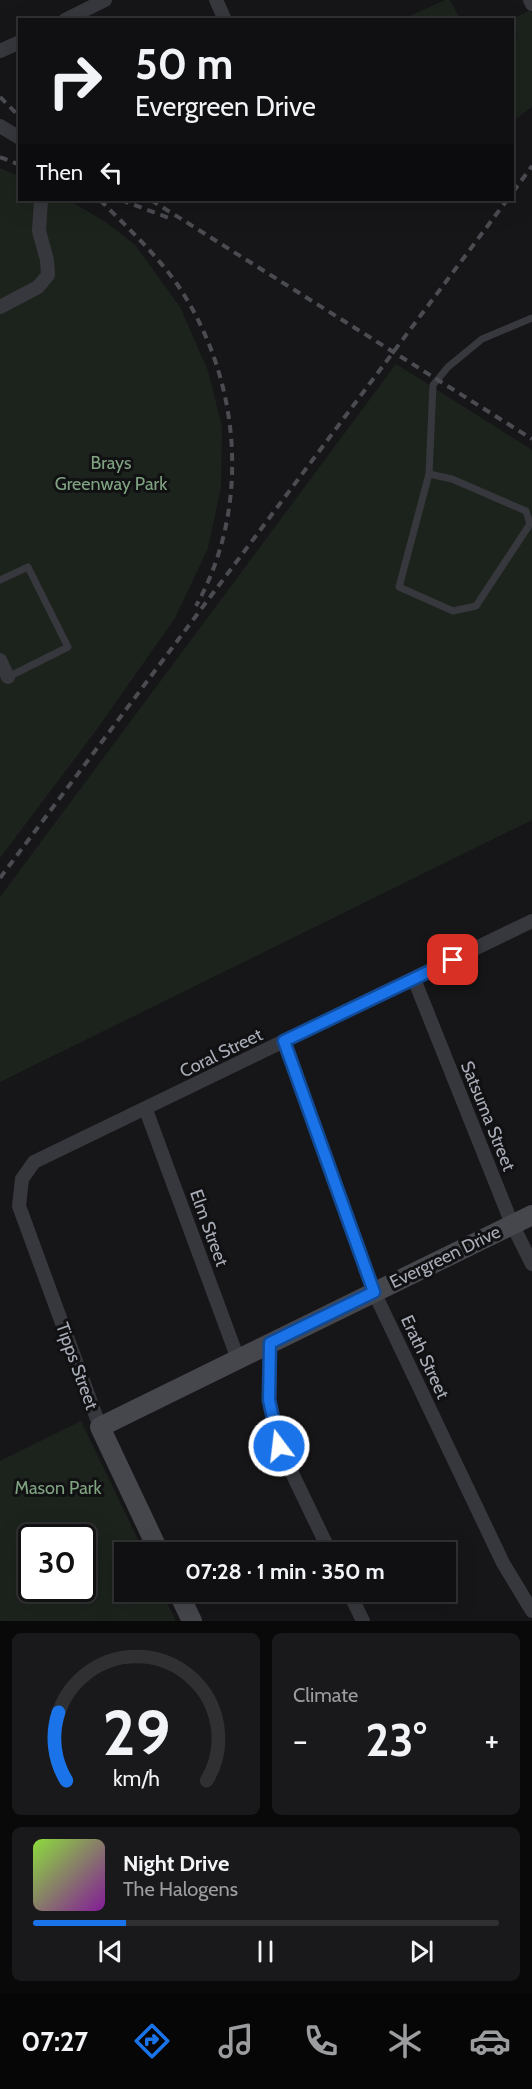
<!DOCTYPE html>
<html lang="en">
<head>
<meta charset="utf-8">
<style>
	body { margin:0; font-family:Cabin,sans-serif; background:#19191b; color:#f1f3f6; height:100vh; display:flex; flex-direction:column; font-size:22px; white-space:nowrap }
	* { box-sizing:border-box; margin:0 }
	p { font-size:20px; color:#9c9d9f }
	.icon { flex:none; width:33px; height:33px; fill:none; stroke:currentColor; stroke-width:2; stroke-linecap:round; stroke-linejoin:round }
	.map { position:relative; height:1621px; overflow:hidden }
	.sheet { display:flex; flex-direction:column; gap:12px; padding:12px; background:#09090a; flex:1 }
	.sheet>* { flex:none }
	.guide { position:absolute; left:18px; top:18px; width:496px; height:183px; border-radius:0px; box-shadow:0 6px 24px #0002,0 0 0 2px #303032; background:#101012; color:#f1f3f6; overflow:hidden }
	.speed { position:absolute; left:18px; top:1524px; display:flex; gap:12px; font-size:30px; font-weight:700; text-align:center }
	.speed>* { display:grid; place-content:center; width:78px; height:78px; border-radius:50%; background:#101012; box-shadow:0 6px 24px #0002,0 0 0 2px #303032; line-height:1 }
	.speed .limit { border:3px solid #111; border-radius:9px; background:#fff; color:#111 }
	.pin { position:absolute; display:grid; place-items:center; width:51px; height:51px; color:#fff; margin:-26px; border-radius:12px; box-shadow:0 3px 9px #0006 }
	.me { position:absolute; width:66px; margin:-33px; rotate:345deg; stroke-linejoin:round; filter:drop-shadow(0 0 4px #0008) }
	.turn { display:flex; align-items:center; gap:21px; height:126px; padding:0 18px; font-size:27px }
	.turn .icon { width:78px; height:78px; stroke-width:2.5 }
	.turn b { display:block; font-size:42px; line-height:51px }
	.then { display:flex; align-items:center; height:57px; padding:0 18px; background:#0003; gap:12px; font-size:22px }
	.big { font-size:45px; font-weight:700; line-height:1.1 }
	.sheet .widget { flex:1; display:flex; flex-direction:column; justify-content:center; gap:9px; min-width:0; padding:0 21px; border-radius:9px; background:#19191b }
	.sheet .dial { align-items:center; gap:0 }
	.dial svg { height:156px; overflow:visible; fill:none; stroke:#303032; stroke-width:7; stroke-linecap:round; text-anchor:middle }
	.dial text { fill:#f1f3f6; stroke:none }
	.song { display:flex; align-items:center; gap:18px }
	.cover { width:72px; height:72px; border-radius:9px; background:linear-gradient(135deg,hsl(90 70% 55%),hsl(290 70% 35%)) }
	.played { height:6px; border-radius:3px; background:linear-gradient(90deg,#1a73e8 20%,#303032 20%) }
	.keys { display:flex; justify-content:space-around; direction:ltr }
	.heat { display:flex; justify-content:space-between; align-items:center; font-size:33px; direction:ltr }
	.sheet .tiles { flex:1; display:grid; gap:12px; grid-template-columns:1fr 1fr }
	.widget:last-child { grid-column:span 2 }
	.trip { position:absolute; left:114px; top:1542px; width:342px; height:60px; border-radius:0px; background:#101012; box-shadow:0 6px 24px #0002,0 0 0 2px #303032; font-weight:700; line-height:60px; text-align:center }
	.dock { display:flex; height:96px; justify-content:space-around; align-items:center; background:#060607; color:#9c9d9f }
	.dock .icon { width:42px; height:42px }
	.dock .selected { color:#1a73e8 }
	.dock b { font-size:27px; color:#f1f3f6 }
	.map>svg:first-child { display:block }
	.green { fill:#1c231d; fill-rule:evenodd }
	.lines { fill:none; stroke-linecap:round; stroke-linejoin:round }
	.lane { stroke:#37383d; stroke-width:7 }
	.street { stroke:#37383d; stroke-width:14 }
	.secondary { stroke:#45474d; stroke-width:20 }
	.rail { stroke:#4a4c52; stroke-width:4; stroke-dasharray:8 6; stroke-linecap:butt }
	.route-casing { stroke:#114b97; stroke-width:15 }
	.route { stroke:#1a73e8; stroke-width:10 }
	.labels { text-anchor:middle; dominant-baseline:central; stroke-width:6; stroke-linejoin:round; paint-order:stroke }
	.park-label { font-size:18px; fill:#7fa381; stroke:#111113 }
	.street-label { font-size:18px; fill:#a8adb8; stroke:#111113 }
</style>
</head>
<body>
<div class="map">
<svg width="532" height="1621" viewBox="0 0 532 1621">
	<rect width="100%" height="100%" fill="#161618"/>
	<!-- green -->
	<g class="green">
		<polygon points="445,0 450,0 460,19 403,19"/>
		<polygon points="530,10 532,14 532,107 513,121 513,20 511,20"/>
		<polygon points="0,168 19,176 20,200 69,200 107,223 135,245 180,307 208,371 222,427 221,487 208,548 175,618 97,729 0,858"/>
		<polygon points="396,364 532,450 532,820 0,1082 0,897"/>
		<path d="M81,1421L144,1552H124V1592H162L176,1621H0V1461ZM32,1538H82V1588H32Z"/>
	</g>
	<g class="lines">
		<!-- lane -->
		<g class="lane">
			<polyline points="429,474 452,479 526,511 530,524 476,606 453,611 399,587 429,474 433,385 448,367 482,339 532,318"/>
			<polyline points="0,580 28,567 68,647 8,677"/>
		</g>
		<!-- street -->
		<g class="street">
			<polyline points="216,0 225,20"/>
			<polyline points="530,0 532,4"/>
			<polyline points="65,20 105,0"/>
			<polyline points="0,51 20,42"/>
			<polyline points="0,126 20,138"/>
			<polyline points="0,307 38,287 48,275 47,260 39,231 41,200"/>
			<polyline points="0,660 8,677"/>
			<polyline points="414,979 512,1224 532,1264"/>
			<polyline points="284,1041 374,1292 503,1563 532,1611"/>
			<polyline points="146,1110 238,1359"/>
			<polyline points="270,1343 269,1400 279,1446 330,1552"/>
			<polyline points="100,1427 19,1206 22,1179 34,1162 532,921"/>
			<polyline points="349,1592 363,1621"/>
		</g>
		<!-- secondary -->
		<g class="secondary">
			<polyline points="159,1552 100,1427 532,1215"/>
			<polyline points="178,1592 192,1621"/>
		</g>
		<!-- rail -->
		<g class="rail">
			<polyline points="0,97 20,117"/>
			<polyline points="0,157 20,165"/>
			<polyline points="513,192 532,166"/>
			<path d="M100,200C127,227 155,253 177,284C241,378 252,506 196,606"/>
			<polyline points="121,200 169,218"/>
			<polyline points="151,200 532,439"/>
			<polyline points="0,878 507,200"/>
		</g>
	</g>
	<g class="lines">
		<!-- route casing -->
		<g class="route-casing">
			<polyline id="route" points="279,1446 269,1400 270,1343 374,1292 284,1041 453,960"/>
		</g>
		<!-- route -->
		<use href="#route" class="route"/>
	</g>
	<g class="labels">
		<!-- park labels -->
		<g class="park-label">
			<text x="111" y="463">Brays<tspan x="111" dy="21">Greenway Park</tspan></text>
			<text x="58" y="1488">Mason Park</text>
		</g>
		<!-- street labels -->
		<g class="street-label">
			<text transform="translate(221 1053) rotate(-26)">Coral Street</text>
			<text transform="translate(488 1116) rotate(68)">Satsuma Street</text>
			<text transform="translate(209 1228) rotate(70)">Elm Street</text>
			<text transform="translate(445 1257) rotate(-26)">Evergreen Drive</text>
			<text transform="translate(425 1357) rotate(65)">Erath Street</text>
			<text transform="translate(77 1366) rotate(70)">Tipps Street</text>
		</g>
	</g>
</svg>
<div class="speed"><div class="limit">30</div></div>
<div class="pin" style="left:453px;top:960px;background:#d93025"><svg class="icon" aria-label="arrive" viewBox="0 0 24 24"><path d="M6 21V4h12l-3 4 3 4H6"/></svg></div>
<svg class="me" style="left:279px;top:1446px" viewBox="-20 -20 40 40"><circle r="17" fill="#1a73e8" stroke="#fff" stroke-width="3"/><path d="M0-11L8 9 0 5-8 9z" fill="#fff"/></svg>
<div class="trip">07:28 · 1 min · 350 m</div>
<div class="guide">
<div class="turn"><svg class="icon" aria-label="right" viewBox="0 0 24 24"><path d="M7 20v-9h11M14 6l5 5-5 5"/></svg><div><b>50 m</b>Evergreen Drive</div></div>
<div class="then">Then<svg class="icon" aria-label="left" viewBox="0 0 24 24"><path d="M17 20v-9H6M10 6l-5 5 5 5"/></svg></div>
</div>
</div>
<section class="sheet">
<div class="tiles">
<div class="widget dial"><svg viewBox="0 0 100 80">
<path d="M14 69A42 42 0 1 1 86 69"/>
<path d="M14 69A42 42 0 0 1 10 34" stroke="#1a73e8"/>
<text x="50" y="56" font-size="32" font-weight="700">29</text>
<text x="50" y="72" font-size="11">km/h</text>
</svg></div>
<div class="widget"><p>Climate</p>
<div class="heat"><a>−</a><b class="big">23°</b><a>+</a></div>
</div>
<div class="widget">
<div class="song"><i class="cover"></i><div><b>Night Drive</b><p>The Halogens</p></div></div>
<div class="played"></div>
<div class="keys"><svg class="icon" aria-label="previous" viewBox="0 0 24 24"><path d="M18 5L8 12l10 7zM5 5v14"/></svg><svg class="icon" aria-label="pause" viewBox="0 0 24 24"><path d="M8 5v14M16 5v14"/></svg><svg class="icon" aria-label="next" viewBox="0 0 24 24"><path d="M6 5l10 7-10 7zM19 5v14"/></svg></div>
</div>
</div>
</section>
<nav class="dock">
<b>07:27</b>
<svg class="icon selected" aria-label="directions" viewBox="0 0 24 24"><path d="M12 3l9 9-9 9-9-9zM9 14v-3h6M13 9l2 2-2 2"/></svg>
<svg class="icon" aria-label="music" viewBox="0 0 24 24"><path d="M9 18V5l10-2v13"/><circle cx="6" cy="18" r="3"/><circle cx="16" cy="16" r="3"/></svg>
<svg class="icon" aria-label="phone" viewBox="0 0 24 24"><path d="M5 4h4l2 5-3 2q2 4 5 5l2-3 5 2v4C11 20 4 13 5 4z"/></svg>
<svg class="icon" aria-label="climate" viewBox="0 0 24 24"><path d="M12 3v18M4 7l16 10M4 17L20 7"/></svg>
<svg class="icon" aria-label="car" viewBox="0 0 24 24"><path d="M5 17H2v-5l4-1 3-4h7l3 4 3 1v5h-3M9 17h6M6 11h13"/><circle cx="7" cy="17" r="2"/><circle cx="17" cy="17" r="2"/></svg>
</nav>
</body>
</html>
